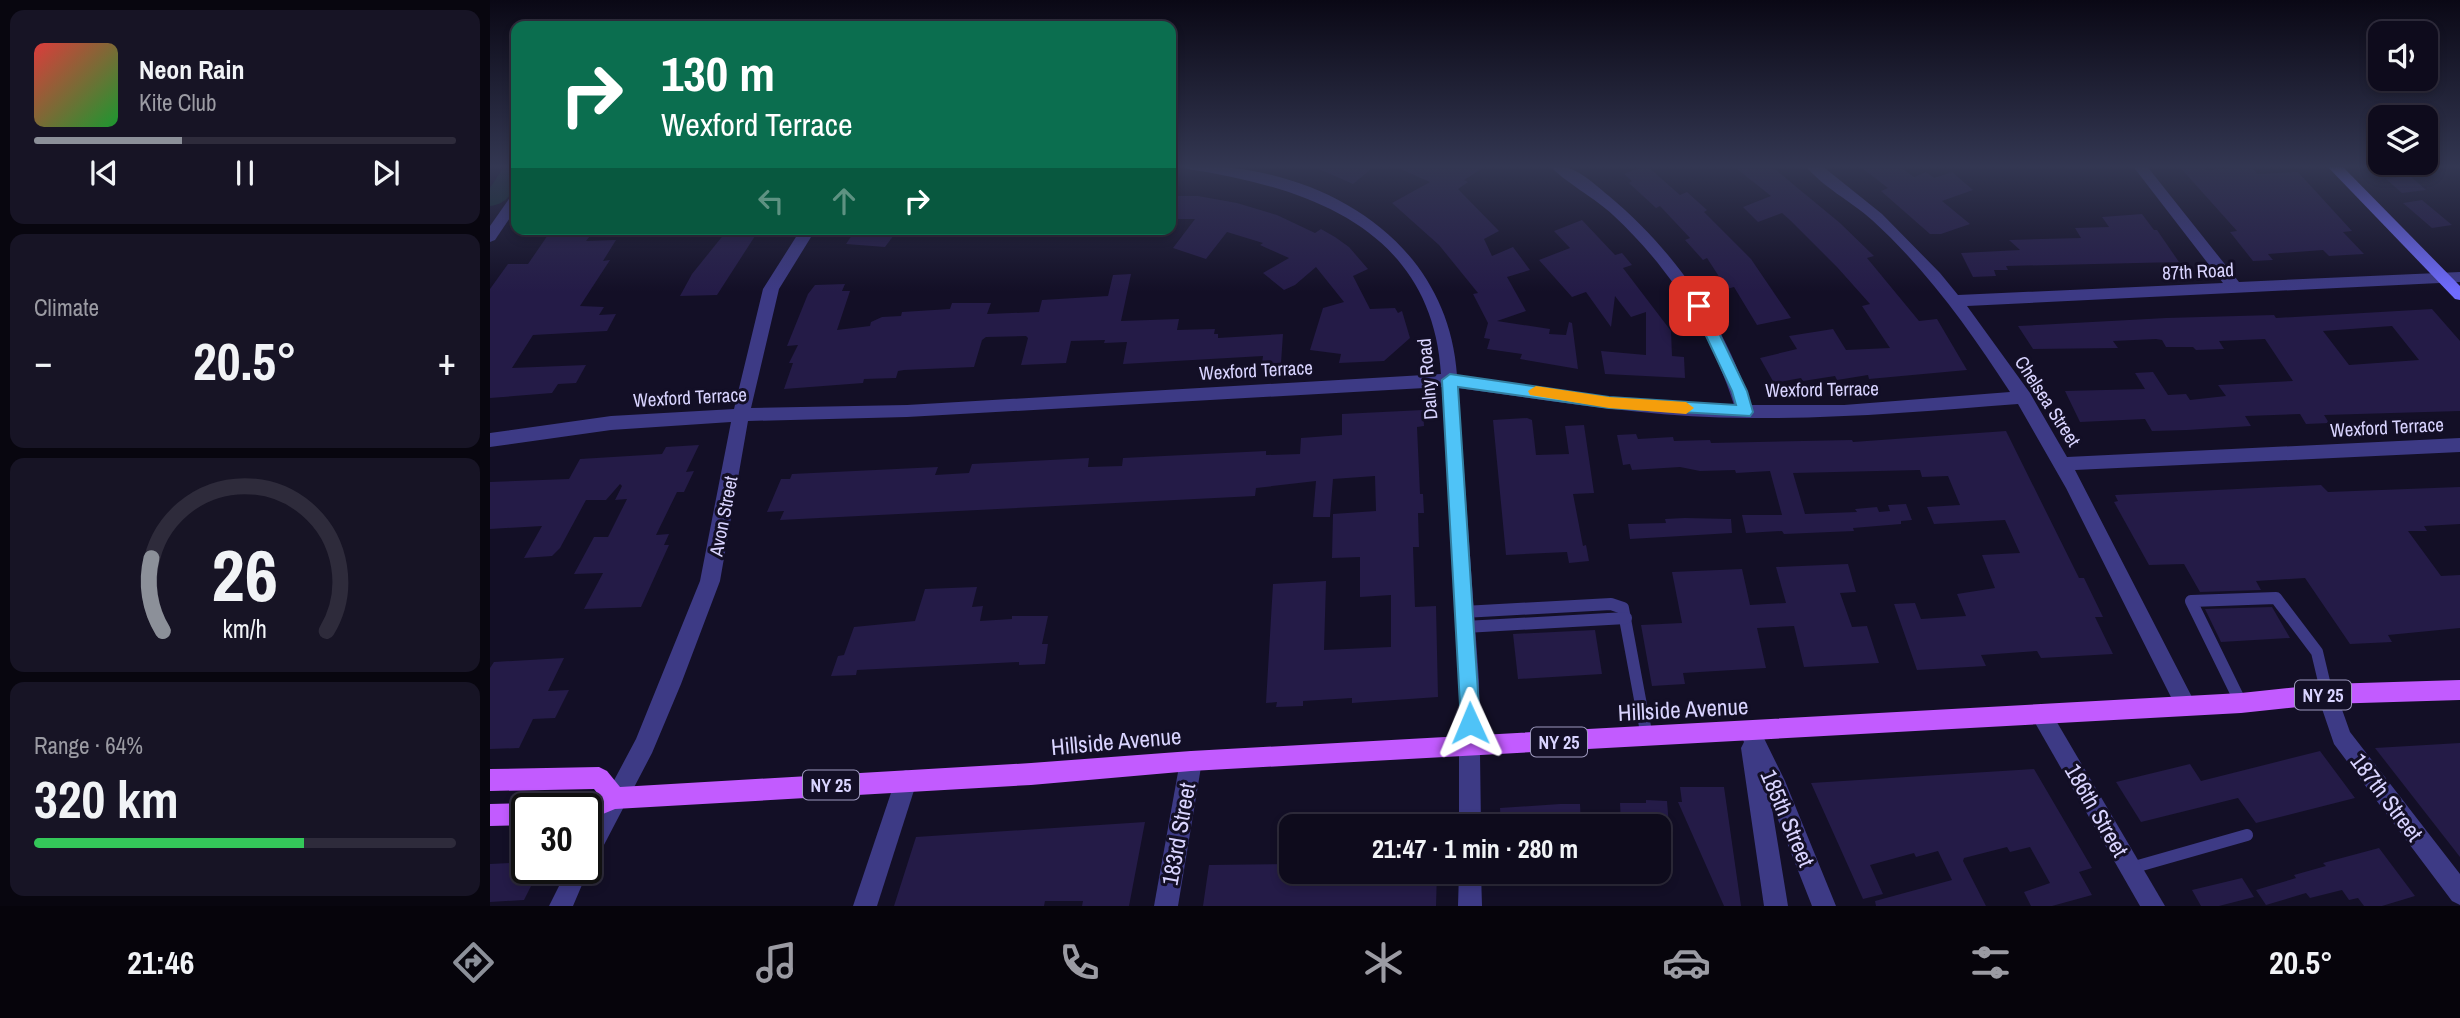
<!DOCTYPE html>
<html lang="en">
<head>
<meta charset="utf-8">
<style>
	body { margin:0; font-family:"Archivo Narrow",sans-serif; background:#171425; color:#f1f3f6; height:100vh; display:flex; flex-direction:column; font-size:26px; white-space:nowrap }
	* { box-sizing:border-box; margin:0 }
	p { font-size:23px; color:#9b9ba3 }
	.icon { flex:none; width:38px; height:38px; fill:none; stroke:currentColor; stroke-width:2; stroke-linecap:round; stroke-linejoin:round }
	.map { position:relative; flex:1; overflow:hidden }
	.details { display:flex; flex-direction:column; gap:10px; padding:10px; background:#08060f; width:490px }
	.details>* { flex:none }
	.hud { position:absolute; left:21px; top:21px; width:665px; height:214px; border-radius:14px; box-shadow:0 4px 10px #0003,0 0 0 2px #2e2b3b; background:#0b6e4f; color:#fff; overflow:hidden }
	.tools { position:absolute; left:1878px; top:21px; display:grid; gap:14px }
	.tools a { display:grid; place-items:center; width:70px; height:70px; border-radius:14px; background:#0e0b1c; box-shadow:0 4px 10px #0003,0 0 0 2px #2e2b3b; font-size:35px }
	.speed { position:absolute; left:21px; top:793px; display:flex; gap:14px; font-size:35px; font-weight:700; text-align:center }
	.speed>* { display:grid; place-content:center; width:91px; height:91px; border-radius:50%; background:#0e0b1c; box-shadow:0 4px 10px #0003,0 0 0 2px #2e2b3b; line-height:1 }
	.speed .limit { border:4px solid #111; border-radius:10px; background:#fff; color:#111 }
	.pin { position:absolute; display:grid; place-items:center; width:60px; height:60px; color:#fff; margin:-30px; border-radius:14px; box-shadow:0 4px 10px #0006 }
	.me { position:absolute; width:77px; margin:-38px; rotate:359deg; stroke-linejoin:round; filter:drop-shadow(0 0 5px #0008) }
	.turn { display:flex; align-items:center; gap:24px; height:147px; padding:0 35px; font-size:32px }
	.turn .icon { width:91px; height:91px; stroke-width:2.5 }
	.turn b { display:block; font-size:49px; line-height:60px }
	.lanes { display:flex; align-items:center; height:66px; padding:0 35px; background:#0003; justify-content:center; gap:35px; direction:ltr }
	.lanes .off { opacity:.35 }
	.big { font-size:52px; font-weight:800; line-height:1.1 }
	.details .card { flex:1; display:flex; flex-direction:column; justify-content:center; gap:10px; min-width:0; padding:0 24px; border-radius:14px; background:#171425 }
	.details .dial { align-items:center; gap:0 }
	.dial svg { height:182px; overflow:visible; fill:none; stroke:#2e2b3b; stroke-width:7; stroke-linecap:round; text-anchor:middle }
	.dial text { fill:#f1f3f6; stroke:none }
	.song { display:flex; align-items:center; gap:21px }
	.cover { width:84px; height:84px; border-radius:10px; background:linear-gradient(135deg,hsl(0 70% 55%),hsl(130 70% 35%)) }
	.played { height:7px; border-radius:4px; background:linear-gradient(90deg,#8c9099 35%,#2e2b3b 35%) }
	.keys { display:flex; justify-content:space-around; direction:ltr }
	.heat { display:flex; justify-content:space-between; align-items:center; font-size:38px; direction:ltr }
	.charge { height:10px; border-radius:5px; background:linear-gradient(90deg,#34c759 64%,#2e2b3b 0) }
	.trip { position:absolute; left:789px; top:814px; width:392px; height:70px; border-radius:14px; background:#0e0b1c; box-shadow:0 4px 10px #0003,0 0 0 2px #2e2b3b; font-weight:800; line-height:70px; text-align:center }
	.tabs { display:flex; height:112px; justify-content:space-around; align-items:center; background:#06040b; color:#9b9ba3 }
	.tabs .icon { width:49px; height:49px }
	.tabs .selected { color:#8c9099 }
	.tabs b { font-size:32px; color:#f1f3f6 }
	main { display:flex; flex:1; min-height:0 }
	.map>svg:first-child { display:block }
	.green { fill:#12302f }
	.building { fill:#241b47; fill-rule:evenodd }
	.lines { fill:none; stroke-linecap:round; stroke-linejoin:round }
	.lane { stroke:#3d3a85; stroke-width:12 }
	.street { fill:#3d3a85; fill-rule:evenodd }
	.secondary { fill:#6f6bff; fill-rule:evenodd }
	.primary { fill:#c25bff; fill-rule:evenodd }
	.route { fill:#4fc3f7; stroke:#337fa1; stroke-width:2 }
	.slow { fill:#f59e0b }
	.labels { text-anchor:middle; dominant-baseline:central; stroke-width:6; stroke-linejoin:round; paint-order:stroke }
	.shield { fill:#130f26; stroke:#9e99be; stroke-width:2 }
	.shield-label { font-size:18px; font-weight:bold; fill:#d9d4ff }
	.street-label { font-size:19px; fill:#d9d4ff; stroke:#130f26 }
	.near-street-label { font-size:23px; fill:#d9d4ff; stroke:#130f26 }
</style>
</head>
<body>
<main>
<section class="details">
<div class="card">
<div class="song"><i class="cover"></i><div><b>Neon Rain</b><p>Kite Club</p></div></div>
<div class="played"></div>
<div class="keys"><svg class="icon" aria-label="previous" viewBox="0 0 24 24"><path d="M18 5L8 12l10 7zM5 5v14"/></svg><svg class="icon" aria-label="pause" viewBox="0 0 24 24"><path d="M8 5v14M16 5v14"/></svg><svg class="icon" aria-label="next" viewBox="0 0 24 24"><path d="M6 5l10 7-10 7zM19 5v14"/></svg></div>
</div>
<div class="card"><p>Climate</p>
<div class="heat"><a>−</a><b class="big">20.5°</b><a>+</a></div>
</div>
<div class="card dial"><svg viewBox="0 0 100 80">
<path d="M14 69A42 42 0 1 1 86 69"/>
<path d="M14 69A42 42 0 0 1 9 37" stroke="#8c9099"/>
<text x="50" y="56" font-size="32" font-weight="700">26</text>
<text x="50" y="72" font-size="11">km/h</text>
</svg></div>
<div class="card"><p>Range · 64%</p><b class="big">320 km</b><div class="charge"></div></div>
</section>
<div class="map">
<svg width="1970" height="906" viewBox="0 0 1970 906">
	<rect width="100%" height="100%" fill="#130f26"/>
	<!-- green -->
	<path class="green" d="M15,165H26C26,184 23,203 0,206V188Z"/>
	<!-- building -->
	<g class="building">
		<polygon points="820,165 886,165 863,184"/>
		<polygon points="901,165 998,165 974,180 978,182 968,189 1009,231 994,239 1002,256 1023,247 1040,270 1017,277 1036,311 1007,321 1060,329 1059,334 1076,335 1079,322 1082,323 1088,369 1030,359 1032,354 997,349 1000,339 994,338 998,323 983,294 988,293 949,245 902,203 940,182"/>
		<polygon points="1156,165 1190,195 1197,192 1217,210 1214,212 1261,259 1301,318 1267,325 1244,287 1237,289 1217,258 1213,260 1195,240 1200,238 1170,206 1166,208 1139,183 1142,181 1134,174"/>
		<polygon points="1242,165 1280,165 1350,223 1384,256 1377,258 1429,321 1447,319 1477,370 1379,379 1378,375 1347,380 1345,376 1313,381 1311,378 1284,383 1270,358 1307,349 1299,336 1343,329 1356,350 1400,348 1372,306 1380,304 1347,267 1301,221 1292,213 1268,222 1253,207 1281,196"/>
		<polygon points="1368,165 1408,165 1424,177 1436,172 1444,178 1462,172 1483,190 1452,201 1480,224 1451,234 1440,234 1391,191 1398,188"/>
		<polygon points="1688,165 1711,165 1716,170 1760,166 1768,174 1808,172 1862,231 1853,232 1874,254 1839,256 1833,250 1778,254 1783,260 1763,261 1740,232 1747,231"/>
		<polygon points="1920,176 1936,190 1912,193 1896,179"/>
		<polygon points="681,196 708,196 747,203 787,215 825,233 831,229 845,237 859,247 878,269 863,276 880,309 905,308 908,313 912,311 920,338 894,361 849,363 851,354 820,350 833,308 854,302 826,267 805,285 794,290 773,273 799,258 770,245 773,243 737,232 716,259 683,248 705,219 681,219"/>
		<polygon points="1932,200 1962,225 1942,228 1913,203"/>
		<polygon points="1652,214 1664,230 1667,230 1689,262 1516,266 1518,270 1504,270 1506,276 1483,277 1471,253 1530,250 1519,240 1591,238 1585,228 1619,227 1612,217"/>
		<polygon points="1092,220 1125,255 1132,253 1142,265 1133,268 1181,331 1182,356 1194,357 1195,378 1115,374 1111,351 1156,355 1156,312 1141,317 1125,296 1121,327 1096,292 1082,297 1049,260 1080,248 1064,231"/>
		<polygon points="366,229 388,229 407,231 395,247 356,244"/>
		<polygon points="60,232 103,232 96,241 126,240 113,261 120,260 90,306 114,307 109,315 126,314 117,331 43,335 22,368 96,365 86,383 68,384 62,393 0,398 0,289 18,264 38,264"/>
		<polygon points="235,233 265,236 227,295 190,296 202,274"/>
		<polygon points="641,274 631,321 689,319 687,330 725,329 724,334 728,334 728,338 793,334 791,363 772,363 773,356 633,364 637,342 614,343 615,340 581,341 576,363 531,365 538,338 536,336 496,337 492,340 484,367 414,370 408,371 406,378 374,379 373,383 294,389 303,363 299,363 308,345 297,346 318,294 325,285 355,284 352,291 360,291 347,330 380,326 381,322 392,317 411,316 412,312 460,309 462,303 501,303 497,314 549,312 552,300 618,296 623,275"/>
		<path d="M1942,309L1970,341V411L1834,415L1839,423L1816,424L1810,414L1755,416L1761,426L1697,430L1662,431L1655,419L1590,422L1575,391L1655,389L1645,373L1663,372L1678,395L1696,394L1700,400L1736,396L1728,385L1803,381L1775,339L1729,341L1734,349L1706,350L1703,347H1676L1672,340L1666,339L1623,341L1628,348L1543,349L1528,326L1676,318L1784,315L1786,318ZM1902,326L1929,360L1859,365L1833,331Z"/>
		<polygon points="933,410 934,426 927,427 930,494 933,494 934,513 928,513 929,547 923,547 925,607 946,606 948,697 862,703 862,698 813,701 813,706 786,707 787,702 776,703 783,584 836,581 834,650 901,647 901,595 870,597 870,557 842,558 843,514 886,511 885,476 843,479 840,517 823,517 826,481 766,488 765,496 290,520 294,511 277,512 291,479 300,479 302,474 448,467 445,475 479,473 482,464 599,458 598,467 632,466 633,458 776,451 776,455 810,454 811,438 852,435 852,414"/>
		<polygon points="1037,418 1042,420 1046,455 1079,454 1075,426 1094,425 1104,493 1083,494 1093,546 1096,545 1099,561 1079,563 1077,552 1016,555 1003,420"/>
		<polygon points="1516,431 1589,578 1594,578 1613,617 1605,617 1623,654 1551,658 1547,651 1491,655 1496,666 1427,670 1404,604 1425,603 1431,619 1476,616 1467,594 1505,588 1492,555 1530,553 1515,520 1444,524 1437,507 1470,505 1458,476 1432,477 1430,470 1303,473 1315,514 1367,512 1365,509 1387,507 1389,512 1400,511 1398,505 1416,504 1422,520 1411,521 1411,524 1363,528 1364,531 1294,534 1292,531 1256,533 1252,515 1292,515 1280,471 1246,473 1245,470 1210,471 1190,467 1142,470 1140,464 1133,465 1127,435 1146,434 1148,439 1183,437 1184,441 1220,440 1221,443 1362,440 1363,442"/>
		<polygon points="209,445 196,472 204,471 194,492 187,492 166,535 179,534 174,545 179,545 151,607 94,609 113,573 84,574 104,537 118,537 137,499 125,500 132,486 130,484 116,500 96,500 70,548 62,556 34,558 52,526 0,529 0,482 79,479 90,459 172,454 176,447"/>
		<polygon points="1831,485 1838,492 1970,487 1970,524 1934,526 1937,531 1918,531 1951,576 1970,575 1970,628 1898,635 1902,642 1860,644 1815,578 1766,581 1771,590 1710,592 1694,564 1659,565 1624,502 1628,501 1625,495"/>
		<polygon points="1195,518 1241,519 1242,533 1140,539 1138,524 1176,523 1175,519"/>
		<polygon points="1358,564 1366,592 1350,593 1362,627 1377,626 1389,663 1314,667 1304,626 1267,628 1276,668 1193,673 1195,684 1162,686 1151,625 1192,623 1182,572 1252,569 1260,605 1296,603 1286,567"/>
		<polygon points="487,587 482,607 493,606 490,621 522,619 522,616 558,616 552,644 558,644 555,664 529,665 529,662 367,670 366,675 341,676 348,656 354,655 364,627 425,621 435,589"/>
		<polygon points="1782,607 1800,638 1731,642 1715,609"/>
		<polygon points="1105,630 1112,674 1028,679 1023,634"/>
		<polygon points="74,658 58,691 79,690 65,718 43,719 29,748 0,749 0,668 4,662"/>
		<polygon points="1970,743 1970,857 1885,748"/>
		<polygon points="1830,751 1865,798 1766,823 1748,798 1651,822 1626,782 1700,764 1711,781"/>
		<polygon points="1544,769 1602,868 1589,872 1602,895 1562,906 1541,906 1534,892 1560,883 1540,847 1520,852 1517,847 1474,858 1473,861 1496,906 1386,906 1385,901 1462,880 1448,851 1426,857 1424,853 1380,865 1393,894 1373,899 1321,783"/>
		<polygon points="1190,787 1234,787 1251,906 1234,906 1188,802 1192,802"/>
		<polygon points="1156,800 1177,801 1179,826 1131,826 1130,803 1156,803"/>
		<polygon points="1070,804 1090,804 1091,826 1011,826 1010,808"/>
		<polygon points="655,822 639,906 592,906 593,901 555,901 554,906 404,906 426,837"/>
		<polygon points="1889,848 1925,896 1892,906 1874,906 1868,898 1859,900 1852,890 1820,898 1816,893 1776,905 1766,890 1806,878 1804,875 1836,866 1833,863"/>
		<polygon points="37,862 37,868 50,868 34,900 0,902 0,864"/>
		<polygon points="802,864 802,872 947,872 946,906 713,906 719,865"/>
		<polygon points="1752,878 1764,897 1729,906 1711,906 1702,890"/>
	</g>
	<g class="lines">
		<!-- lane -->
		<g class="lane">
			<polyline points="973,612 1121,604 1133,608 1157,737"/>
			<polyline points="975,627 1136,618"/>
			<polyline points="1751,703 1701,601 1786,598 1827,652 1837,694"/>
			<polyline points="1641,868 1757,835"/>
		</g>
		<!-- street -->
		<g class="street">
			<path d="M691,165C822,162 957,233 967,375L1119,397L1244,405C1221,332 1179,267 1123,215C1105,198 1073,181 1059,165C1084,164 1100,180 1119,196C1185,251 1235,324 1261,405H1354L1520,392C1480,330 1436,269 1382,220C1361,201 1332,187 1315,165H1331L1392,214L1450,273L1468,295L1733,283L1642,165H1656L1749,282L1970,272V282L1477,306L1540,393L1577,457L1970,438V452L1585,470L1703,699L1706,706L1703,713L1696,716L1689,713L1576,488L1528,404C1438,411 1348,419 1258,418C1161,418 1064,401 968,388L989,681L991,826H969V681L952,387L417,417L258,421L230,581L191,684L162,753L104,864L100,866L83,906H59L78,868H96V833L146,739L210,581L241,422L121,430L0,447V433L121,416L244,409L273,289L311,229H326L289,289L261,408L417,405L951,374C942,230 821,188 698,169Z"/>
			<polygon points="26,195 26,209 5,240 0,242 0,226 21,196"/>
			<polygon points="1837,684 1844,687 1860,732 1970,874 1970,905 1962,901 1844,744 1827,694 1830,687"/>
			<polygon points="1551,704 1558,707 1675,906 1650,906 1544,721 1541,714 1544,707"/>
			<polygon points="1260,721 1267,724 1295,781 1346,906 1322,906 1281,802 1298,906 1274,906 1251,748 1254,742 1249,731 1253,724"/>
			<polygon points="701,751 709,754 712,761 688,906 664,906 690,761 693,754"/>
			<polygon points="416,770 424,773 427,781 387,906 363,906 405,781 408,773"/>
			<polygon points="969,872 991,872 992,906 968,906"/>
		</g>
		<!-- secondary -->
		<polygon class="secondary" points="1836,165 1851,165 1970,286 1970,300 1965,299"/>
		<!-- primary -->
		<g class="primary">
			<polygon points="1970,680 1970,700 1837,704 1751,713 701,771 541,785 125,809 96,821 96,808 86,808 88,802 108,794 104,789 0,791 0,769 109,767 117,771 130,787 541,763 701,751 1751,693 1837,684"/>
			<polygon points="37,803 46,808 37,808 37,825 0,826 0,804"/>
		</g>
	</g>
	<!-- sky -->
	<linearGradient id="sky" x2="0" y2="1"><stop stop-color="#0a0815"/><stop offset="0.57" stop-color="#333752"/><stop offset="1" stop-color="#333752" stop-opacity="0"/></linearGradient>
	<rect width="1970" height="292" fill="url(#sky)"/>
	<!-- route -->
	<polygon class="route" points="1209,301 1216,306 1257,391 1263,412 1260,416 1119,408 968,387 990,723 987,730 980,732 974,730 971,723 952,380 960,374 1119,397 1246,405 1242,391 1202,306"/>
	<!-- slow -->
	<polygon class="slow" points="1046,386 1119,397 1196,402 1204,408 1196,414 1119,408 1040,395 1038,391"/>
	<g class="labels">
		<!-- shield labels -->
		<g class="shield">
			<rect x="1805" y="680.5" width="56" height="29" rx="5"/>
			<rect x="1041" y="727.5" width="56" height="29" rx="5"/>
			<rect x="313" y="770.5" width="56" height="29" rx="5"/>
		</g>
		<g class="shield-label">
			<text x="1833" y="695">NY 25</text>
			<text x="1069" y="742">NY 25</text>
			<text x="341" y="785">NY 25</text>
		</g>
		<!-- street labels -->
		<g class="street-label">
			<text transform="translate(1708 271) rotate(-3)">87th Road</text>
			<text transform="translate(766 370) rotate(-3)">Wexford Terrace</text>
			<text transform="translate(937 379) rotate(-95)">Dalny Road</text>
			<text transform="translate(1332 389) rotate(-1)">Wexford Terrace</text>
			<text transform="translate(200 397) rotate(-3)">Wexford Terrace</text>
			<text transform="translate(1558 401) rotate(57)">Chelsea Street</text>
			<text transform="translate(1897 427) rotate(-3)">Wexford Terrace</text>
			<text transform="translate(233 516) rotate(-79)">Avon Street</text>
		</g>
		<!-- near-street labels -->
		<g class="near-street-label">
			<text transform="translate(1193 709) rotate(-3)">Hillside Avenue</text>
			<text transform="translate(626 741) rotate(-5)">Hillside Avenue</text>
			<text transform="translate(1897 797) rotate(53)">187th Street</text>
			<text transform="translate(1607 810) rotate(60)">186th Street</text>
			<text transform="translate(1298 818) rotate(67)">185th Street</text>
			<text transform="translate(688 834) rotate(-80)">183rd Street</text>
		</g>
	</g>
</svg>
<div class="tools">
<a><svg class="icon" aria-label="sound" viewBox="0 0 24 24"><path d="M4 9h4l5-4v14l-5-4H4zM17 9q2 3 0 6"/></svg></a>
<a><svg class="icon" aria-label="layers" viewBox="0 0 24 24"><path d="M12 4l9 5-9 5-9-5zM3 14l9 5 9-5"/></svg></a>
</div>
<div class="speed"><div class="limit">30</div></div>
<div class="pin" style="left:1209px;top:306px;background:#d93025"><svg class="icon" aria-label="arrive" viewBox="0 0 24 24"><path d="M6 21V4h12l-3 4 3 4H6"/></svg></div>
<svg class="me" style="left:980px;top:723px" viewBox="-20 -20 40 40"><path d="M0-17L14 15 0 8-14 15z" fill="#4fc3f7" stroke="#fff" stroke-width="4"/></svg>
<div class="trip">21:47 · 1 min · 280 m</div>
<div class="hud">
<div class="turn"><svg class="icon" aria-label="right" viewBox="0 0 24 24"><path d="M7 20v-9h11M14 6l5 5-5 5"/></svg><div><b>130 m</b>Wexford Terrace</div></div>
<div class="lanes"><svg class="icon off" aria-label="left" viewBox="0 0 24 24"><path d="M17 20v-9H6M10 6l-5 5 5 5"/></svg><svg class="icon off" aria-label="ahead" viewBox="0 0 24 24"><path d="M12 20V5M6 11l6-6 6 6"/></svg><svg class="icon" aria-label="right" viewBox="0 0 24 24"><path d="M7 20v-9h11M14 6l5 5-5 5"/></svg></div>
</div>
</div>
</main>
<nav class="tabs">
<b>21:46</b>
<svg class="icon selected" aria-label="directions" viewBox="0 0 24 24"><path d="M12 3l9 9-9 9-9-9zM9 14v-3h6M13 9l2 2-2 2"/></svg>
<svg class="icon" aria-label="music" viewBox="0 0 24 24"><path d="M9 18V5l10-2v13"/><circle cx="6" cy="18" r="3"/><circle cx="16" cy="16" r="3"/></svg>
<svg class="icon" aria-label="phone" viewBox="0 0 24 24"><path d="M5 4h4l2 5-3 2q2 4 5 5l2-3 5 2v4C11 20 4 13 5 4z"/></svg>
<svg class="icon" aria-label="climate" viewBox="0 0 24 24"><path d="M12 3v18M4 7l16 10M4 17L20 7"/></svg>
<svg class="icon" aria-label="car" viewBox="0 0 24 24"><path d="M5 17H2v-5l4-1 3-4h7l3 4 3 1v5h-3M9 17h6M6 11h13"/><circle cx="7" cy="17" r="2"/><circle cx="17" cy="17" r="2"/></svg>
<svg class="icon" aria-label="filters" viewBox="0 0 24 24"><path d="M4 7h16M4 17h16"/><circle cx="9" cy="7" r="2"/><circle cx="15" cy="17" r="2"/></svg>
<b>20.5°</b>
</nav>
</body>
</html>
